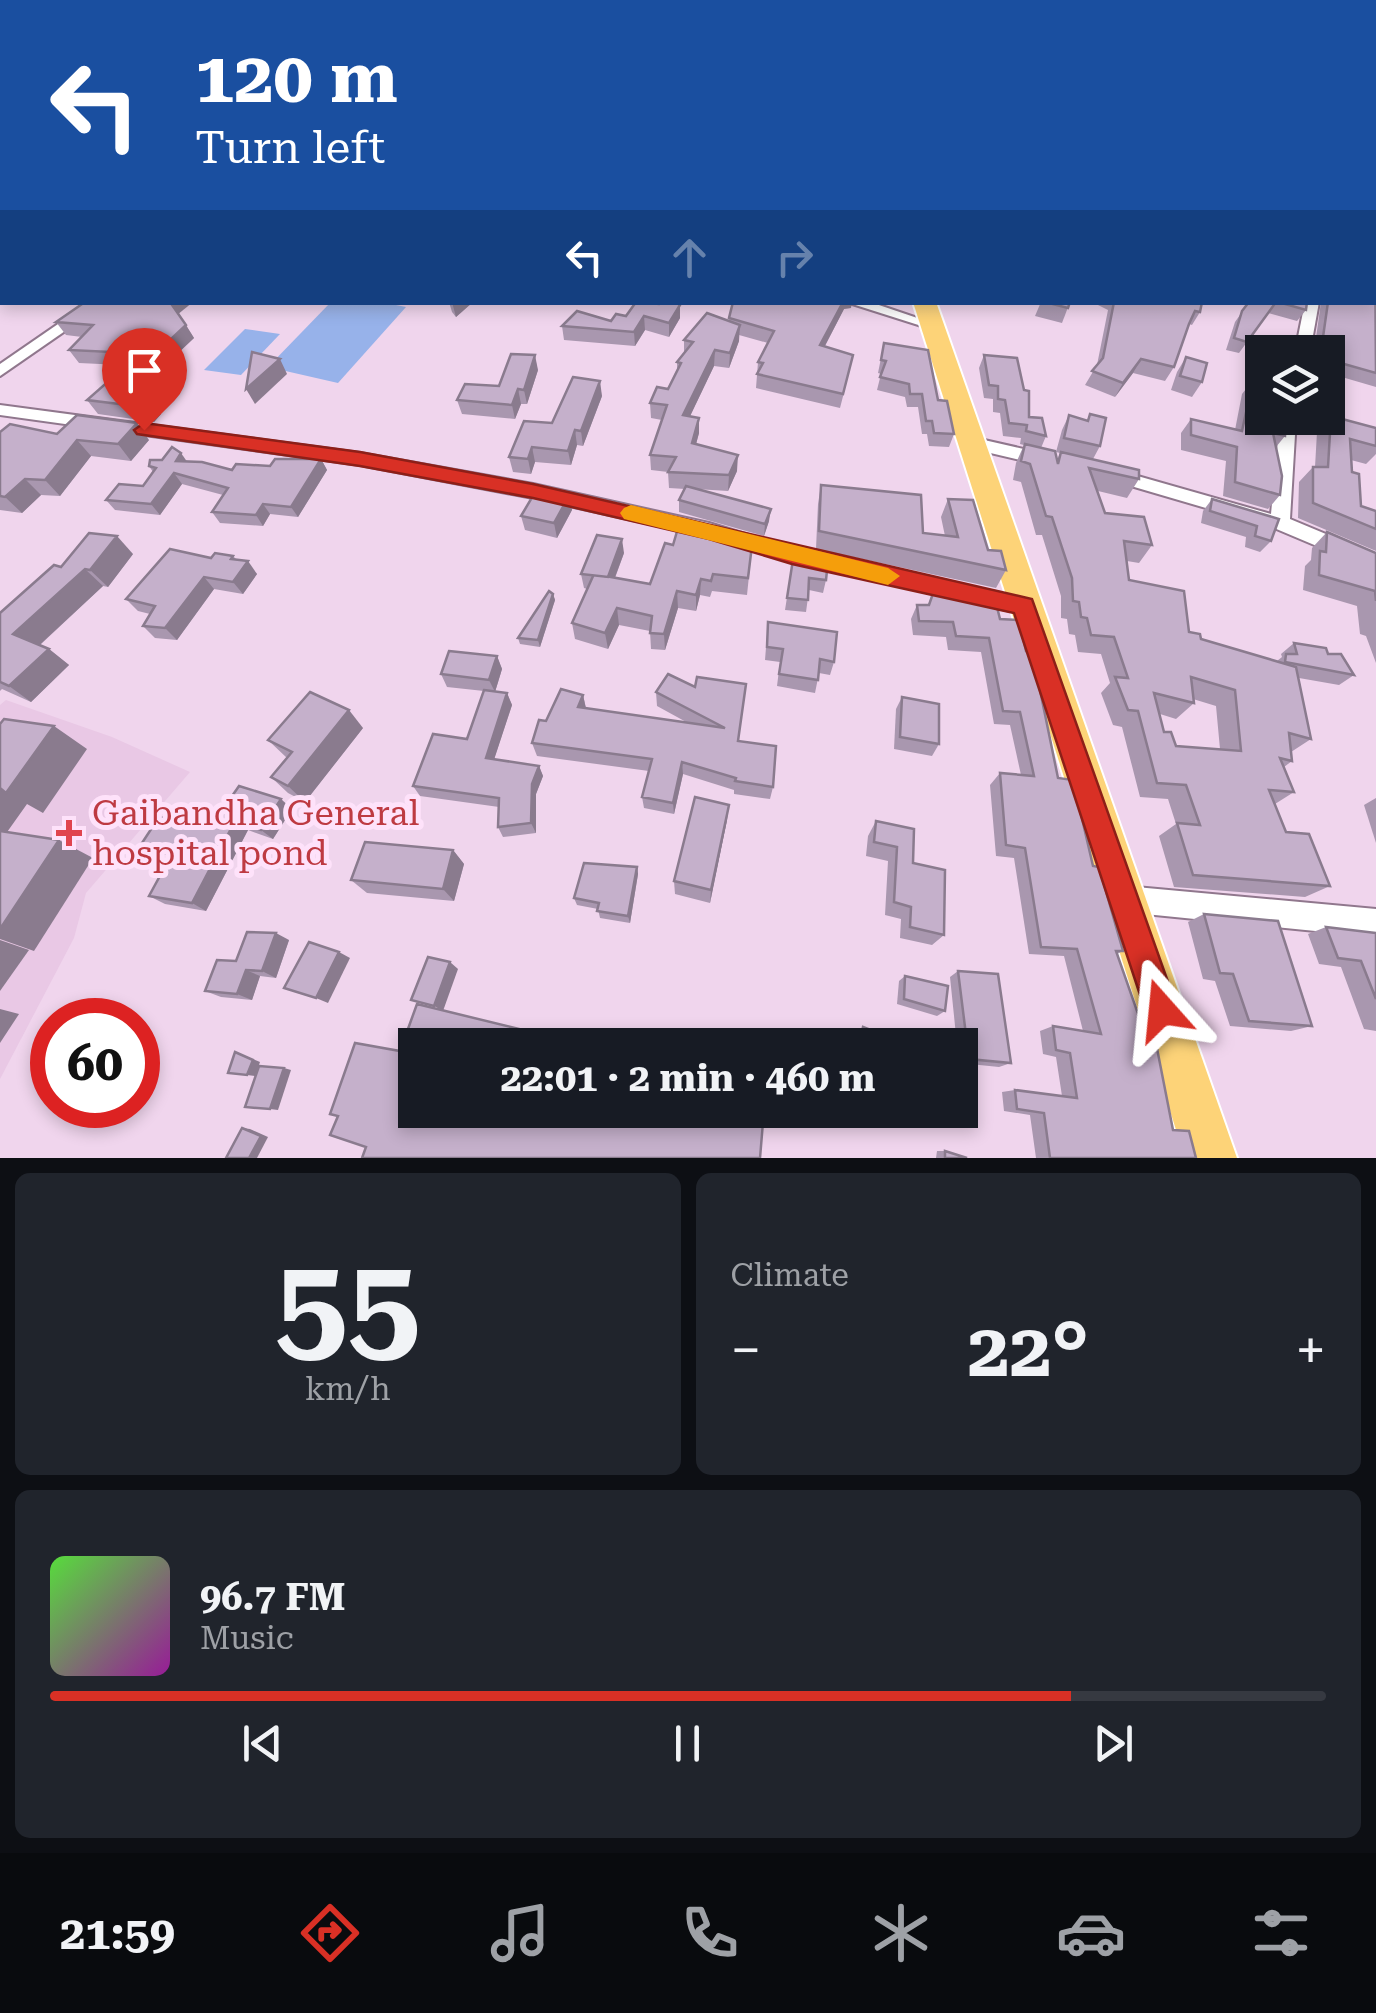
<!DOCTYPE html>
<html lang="en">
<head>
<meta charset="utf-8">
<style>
	body { margin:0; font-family:"Roboto Serif",serif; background:#20242c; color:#f1f3f6; height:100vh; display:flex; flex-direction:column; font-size:38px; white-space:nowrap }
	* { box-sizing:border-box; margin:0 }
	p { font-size:32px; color:#9ea1a6 }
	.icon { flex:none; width:55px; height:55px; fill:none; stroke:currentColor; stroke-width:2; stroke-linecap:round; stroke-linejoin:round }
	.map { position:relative; height:1158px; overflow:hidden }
	.panel { display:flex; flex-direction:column; gap:15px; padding:15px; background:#0d0f14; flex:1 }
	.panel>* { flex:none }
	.top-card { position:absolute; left:0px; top:0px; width:1378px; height:305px; box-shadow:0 5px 15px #0003; background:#1a4fa0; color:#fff; overflow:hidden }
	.controls { position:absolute; left:1245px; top:335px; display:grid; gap:20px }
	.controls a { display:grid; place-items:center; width:100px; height:100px; border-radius:0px; background:#171b24; box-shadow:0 5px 15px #0003; font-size:50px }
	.speed { position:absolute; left:30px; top:998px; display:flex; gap:20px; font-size:50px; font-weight:700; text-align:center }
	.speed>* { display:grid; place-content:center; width:130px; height:130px; border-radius:50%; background:#171b24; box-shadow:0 5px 15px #0003; line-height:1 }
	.speed .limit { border:15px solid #d22; background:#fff; color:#111 }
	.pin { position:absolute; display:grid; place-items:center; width:85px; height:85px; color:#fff; margin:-102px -42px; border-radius:50% 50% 50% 0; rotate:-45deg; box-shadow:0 0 10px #0007 }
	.pin .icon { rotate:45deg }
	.me { position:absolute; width:110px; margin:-55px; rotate:342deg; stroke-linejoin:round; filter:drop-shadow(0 0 8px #0008) }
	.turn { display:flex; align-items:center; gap:35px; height:210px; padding:0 30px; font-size:45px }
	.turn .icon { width:130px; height:130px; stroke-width:2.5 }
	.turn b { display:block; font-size:70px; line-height:85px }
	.lanes { display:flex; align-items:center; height:95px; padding:0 30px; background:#0003; justify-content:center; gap:50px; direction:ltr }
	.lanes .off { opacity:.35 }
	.big { font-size:75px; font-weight:700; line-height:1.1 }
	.panel .card { flex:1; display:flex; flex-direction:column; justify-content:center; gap:15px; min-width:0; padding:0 35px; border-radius:15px; background:#20242c }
	.panel .dial { align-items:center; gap:0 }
	.dial b { font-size:130px; line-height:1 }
	.song { display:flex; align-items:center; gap:30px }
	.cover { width:120px; height:120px; border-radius:15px; background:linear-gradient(135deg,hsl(110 70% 55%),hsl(300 70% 35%)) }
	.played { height:10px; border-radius:5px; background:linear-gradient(90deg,#d93025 80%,#363941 80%) }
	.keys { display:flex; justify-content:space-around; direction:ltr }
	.heat { display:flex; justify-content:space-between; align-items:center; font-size:55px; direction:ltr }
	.panel .tiles { flex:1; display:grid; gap:15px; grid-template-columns:1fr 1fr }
	.card:last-child { grid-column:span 2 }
	.trip { position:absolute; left:398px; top:1028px; width:580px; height:100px; border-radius:0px; background:#171b24; box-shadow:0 5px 15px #0003; font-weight:700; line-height:100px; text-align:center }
	.tab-bar { display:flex; height:160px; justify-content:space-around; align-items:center; background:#090b0e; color:#9ea1a6 }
	.tab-bar .icon { width:70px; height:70px }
	.tab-bar .current { color:#d93025 }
	.tab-bar b { font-size:45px; color:#f1f3f6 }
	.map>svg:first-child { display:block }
	.built { fill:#e9c8e5 }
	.water { fill:#97b2ea }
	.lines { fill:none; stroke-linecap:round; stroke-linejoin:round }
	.street-casing { stroke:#90778d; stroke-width:4 }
	.primary-casing { stroke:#fff; stroke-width:4 }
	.street { fill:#fff; fill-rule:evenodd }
	.primary { fill:#fdd378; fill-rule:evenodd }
	.wall { fill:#a997af; fill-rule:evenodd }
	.shaded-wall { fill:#8a7b8e }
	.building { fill:#c5b0cb; stroke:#8a7b8e; stroke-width:2.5; fill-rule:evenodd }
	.route { fill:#d93025; stroke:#8d1f18; stroke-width:2.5 }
	.slow { fill:#f59e0b }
	.health-dot { fill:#e0444e; stroke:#fee2fa; stroke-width:4 }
	.labels { text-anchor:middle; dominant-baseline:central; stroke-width:10; stroke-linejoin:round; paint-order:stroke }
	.near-health-label { font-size:35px; fill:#be3a42; stroke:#fee2fa; text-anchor:start }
</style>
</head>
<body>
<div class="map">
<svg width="1376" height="1158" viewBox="0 0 1376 1158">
	<rect width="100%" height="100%" fill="#f0d5ed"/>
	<!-- built -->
	<polygon class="built" points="6,700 112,737 190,772 86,893 74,938 0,1079 0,705"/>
	<!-- water -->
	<g class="water">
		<polygon points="330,303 386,303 406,307 338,383 268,367"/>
		<polygon points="245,329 280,334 241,375 204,370"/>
	</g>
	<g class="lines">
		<!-- street casing -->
		<g class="street-casing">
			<g id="street">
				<rect x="1375" y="196" width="1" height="8"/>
				<polygon points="90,302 107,302 0,376 0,364"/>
				<polygon points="846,302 870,302 938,325 931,329"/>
				<polygon points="1305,302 1319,302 1310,352 1295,352"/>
				<polygon points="0,405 360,453 533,484 709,523 792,548 1024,598 1031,600 1034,606 1031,612 1024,614 792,562 709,537 533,498 360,465 0,415"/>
				<polygon points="1280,418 1296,418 1290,519 1376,555 1376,571 1274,528 1107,479 1104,475 1113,469 1271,514"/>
				<polygon points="971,437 1046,454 1055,460 1046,466 965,447 962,443"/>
				<polygon points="1125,886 1376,909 1376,937 1125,912 1116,908 1112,899 1116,890"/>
			</g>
		</g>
		<!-- primary casing -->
		<g class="primary-casing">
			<polygon id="primary" points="913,302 936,302 1237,1158 1185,1158"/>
		</g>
		<!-- street -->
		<use href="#street" class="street"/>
		<!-- primary -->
		<use href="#primary" class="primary"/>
	</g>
	<!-- wall -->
	<g class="wall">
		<polygon points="1376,204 1376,387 1328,373 1328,352 1314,352 1321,302 1375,302"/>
		<polygon points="449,302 473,302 456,317 452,312"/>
		<polygon points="1041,302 1070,302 1062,323 1035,316"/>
		<polygon points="1092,302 1202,302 1200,312 1192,325 1189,324 1174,367 1165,381 1133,373 1115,397 1085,385 1097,365 1108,310"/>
		<polygon points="1249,302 1307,302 1306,310 1297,321 1268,313 1239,353 1226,350 1235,322"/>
		<polygon points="680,305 680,318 669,337 645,330 635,346 564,340 562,326 611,321 626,316"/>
		<polygon points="851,308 844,309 825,346 850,369 840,408 756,388 758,362 768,343 739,335 739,341 729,368 714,366 690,416 699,418 699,433 696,444 737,471 728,491 696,489 769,521 764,536 679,512 679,500 685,489 669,488 668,472 651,470 650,455 662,420 651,418 650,403 668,389 677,372 677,362 684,353 684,340 728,321 729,318"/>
		<polygon points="178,314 194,338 177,354 136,347 121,365 79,363 69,350 82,337 66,335 56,322"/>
		<polygon points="884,343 938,400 954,434 949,447 929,446 927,434 922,434 918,407 907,407 905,397 877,390 881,374 878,373"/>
		<path d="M984,355L1029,417L1046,436L1041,448L1057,460L1060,453L1056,452L1062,430L1069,415L1087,420L1090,414L1100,446L1093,459L1139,479L1127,498L1098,491L1105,513L1152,545L1139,563L1127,561L1129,580L1189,632L1201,639L1277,661L1282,657L1281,654L1294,643L1328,654L1354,675L1339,685L1299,678L1311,739L1291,752L1292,761L1284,767L1294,792L1275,804L1286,832L1330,886L1305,897L1174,887L1159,836L1176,824L1168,799L1140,797L1122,727L1113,725L1101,693L1110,683L1101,654L1078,652L1075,635L1069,634L1067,619L1061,618V596L1042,535H1036L1021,482L1013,480L1016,463L1024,445L1020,444L1021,438L1003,436L1000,413L993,412V399L984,398L979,368ZM1193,699L1216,706L1220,749L1176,746L1164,732L1160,714L1176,719L1194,703Z"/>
		<polygon points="1186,357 1202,382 1192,397 1171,390 1177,372"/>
		<polygon points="538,370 527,404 521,404 515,419 462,414 457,400 499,386"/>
		<polygon points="160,380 149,392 157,404 155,406 161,414 154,422 98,414 87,400"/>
		<polygon points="1253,380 1262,418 1285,436 1276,447 1280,495 1268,509 1223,496 1226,461 1181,450 1181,433 1191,419 1235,430 1242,394"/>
		<polygon points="602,396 583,446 577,445 571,465 535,462 531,474 513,472 509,457 552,423"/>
		<polygon points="1331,416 1376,428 1376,454 1366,464 1351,460 1352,472 1361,506 1376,511 1376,551 1298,518 1299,482 1313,467 1315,467 1317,432"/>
		<polygon points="0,432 57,434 149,440 131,461 91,456 60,496 41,495 22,513 0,510"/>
		<polygon points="321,459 327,470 298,517 270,514 263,526 220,523 212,512 223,495 182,484 160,515 115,510 106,500 143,486 153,472 149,466 187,461 232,470"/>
		<polygon points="821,485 923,533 945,536 941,517 948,499 1006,570 996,588 816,549 818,504"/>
		<polygon points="569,496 572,510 557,538 525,530 521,516"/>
		<polygon points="1212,499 1279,519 1271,541 1260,552 1245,547 1246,537 1201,523 1203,511"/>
		<polygon points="1327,532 1376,553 1376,663 1366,636 1360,634 1357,606 1303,590 1305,566 1311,560 1312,548"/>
		<polygon points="753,537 747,595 712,591 710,597 700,595 696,611 678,608 665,650 651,649 650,631 619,625 608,649 575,639 572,623 587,589 584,588 581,574 624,553 615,578 650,584 673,545"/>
		<polygon points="794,553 826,580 823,593 809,590 806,612 785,610"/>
		<polygon points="133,554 108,587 103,586 40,645 49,649 69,665 31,702 2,689 0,691 0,613 61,567"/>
		<polygon points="233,556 236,559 257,574 243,594 214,589 177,640 155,638 143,626 150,614 138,611 126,599 211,558"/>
		<polygon points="937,582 1000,619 1058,778 1093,866 1123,951 1117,954 1173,1130 1196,1158 1036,1158 1030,1115 1004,1111 1002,1092 1015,1090 1062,1096 1056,1057 1043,1054 1040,1031 1053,1026 1083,1031 1064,956 1029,954 1014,858 996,856 990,785 1000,773 1021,775 1010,725 994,724 981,652 948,650 946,637 913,635 911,619 917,605 928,605"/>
		<polygon points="553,594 555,600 540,647 520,644 518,638"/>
		<polygon points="768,622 834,662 830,675 819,673 815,693 777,686 780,662 765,660"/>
		<polygon points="497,656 502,669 495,692 507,693 512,705 494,759 539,766 543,776 536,794 536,833 503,837 498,827 499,807 420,796 413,786 467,739 484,691 447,687 441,674"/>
		<polygon points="668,674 738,741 773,787 770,799 734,794 734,790 683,774 674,814 644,808 642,797 649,771 537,756 532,743 583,695 586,708 688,723 657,706 656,692"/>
		<polygon points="902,697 939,744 932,756 894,749 896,709"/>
		<polygon points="363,728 305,802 288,793 271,777 287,758 268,740"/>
		<polygon points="1376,798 1376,843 1364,805"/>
		<polygon points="292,809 273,839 248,830 206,911 165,904 149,896 171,856 157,853 142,843 212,825"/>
		<polygon points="727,820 710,903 675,894 674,881"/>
		<polygon points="876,821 913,863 944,935 932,945 900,938 901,919 885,915 888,861 866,856 868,836"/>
		<polygon points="453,850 464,864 454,901 367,893 351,880"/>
		<polygon points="637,867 638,874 630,923 600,918 598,909 577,905 574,898"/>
		<polygon points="1204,914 1312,1026 1291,1031 1230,1026 1215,981 1203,979 1188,922"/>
		<polygon points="1326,927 1376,933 1376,1031 1364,1029 1341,967 1319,964 1308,934"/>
		<polygon points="289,940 276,978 260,976 252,1000 221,997 205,991 236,961"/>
		<polygon points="958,971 1011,1063 999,1067 960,1063 960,1045 957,1045 950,977"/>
		<polygon points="905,976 945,1011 937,1016 897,1004 899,981"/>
		<polygon points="863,1027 909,1045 855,1045 857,1031"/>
		<polygon points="937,1151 945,1151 967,1158 936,1158"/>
	</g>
	<!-- shaded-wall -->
	<g class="shaded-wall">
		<polygon points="170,302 193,302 177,315"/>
		<polygon points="452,302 473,302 456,317"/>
		<polygon points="843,302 852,302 851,308 844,309 818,359 820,345"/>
		<polygon points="680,305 680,318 669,337 669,323"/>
		<polygon points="644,316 645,330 635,346 634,332"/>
		<polygon points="186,325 194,338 177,354 169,341"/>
		<polygon points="740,325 739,341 729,368 730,353"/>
		<polygon points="128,334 136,347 121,365 111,352"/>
		<polygon points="715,350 714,366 683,431 683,415"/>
		<polygon points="535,355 538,370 527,404 524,390"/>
		<polygon points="280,359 287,374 255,404 246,389"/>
		<polygon points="1141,359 1133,373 1115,397 1123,383"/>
		<polygon points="150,366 160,380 149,392 157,404 155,406 161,414 154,422 129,387"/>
		<polygon points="600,381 602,396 583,446 581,431"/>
		<polygon points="518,389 521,404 515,419 512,405"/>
		<polygon points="699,418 699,433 692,459 692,443"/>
		<polygon points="137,423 149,440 131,461 118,444"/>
		<polygon points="575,430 577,445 571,465 568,451"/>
		<polygon points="77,440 91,456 60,496 45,480"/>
		<polygon points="532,447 535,462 531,474 528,459"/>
		<polygon points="181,453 188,463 176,461"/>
		<polygon points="738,455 737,471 728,491 729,475"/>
		<polygon points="321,459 327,470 298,517 291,507"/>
		<polygon points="174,473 182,484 160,515 151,504"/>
		<polygon points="25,479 41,495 22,513 5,497"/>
		<polygon points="569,496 572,510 557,538 554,523"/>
		<polygon points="263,504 270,514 263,526 256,515"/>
		<polygon points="771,509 769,521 764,536 765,524"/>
		<polygon points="117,536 133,554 108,587 90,570"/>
		<polygon points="622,539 624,553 609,593 608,579"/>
		<polygon points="248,561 257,574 243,594 233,582"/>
		<polygon points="85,569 103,586 34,650 13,634"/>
		<polygon points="204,577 214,589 177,640 165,628"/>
		<polygon points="701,579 700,595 696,611 696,595"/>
		<polygon points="677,591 678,608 665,650 664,634"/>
		<polygon points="553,594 555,600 540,647 538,640"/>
		<polygon points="617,608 619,625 608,649 605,633"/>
		<polygon points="49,649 69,665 31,702 9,686"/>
		<polygon points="497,656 502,669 495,692 489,680"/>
		<polygon points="507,693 512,705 491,769 486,758"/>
		<polygon points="583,695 586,709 578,707"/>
		<polygon points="349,710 363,728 305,802 288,786"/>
		<polygon points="54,726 87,749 43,813 27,804 0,842 0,787"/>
		<polygon points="682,762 683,774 674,814 673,803"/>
		<polygon points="539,766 543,776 536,794 536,833 531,823 532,784"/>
		<polygon points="281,799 292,809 273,839 261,830"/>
		<polygon points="729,805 727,820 710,903 711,890"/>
		<polygon points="235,821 248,830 206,911 192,903"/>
		<polygon points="59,840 93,858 34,951 0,939 0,929"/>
		<polygon points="453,850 464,864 454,901 443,889"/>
		<polygon points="637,867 638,874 630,923 628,916"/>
		<polygon points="276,933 289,940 276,978 262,971"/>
		<polygon points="0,940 29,950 0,991"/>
		<polygon points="339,952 350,958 328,1003 316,998"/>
		<polygon points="450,962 458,969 443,1011 434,1006"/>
		<polygon points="246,970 260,976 252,1000 237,994"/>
		<polygon points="0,1009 19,1014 0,1043"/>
		<polygon points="235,1052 260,1062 255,1076 247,1075"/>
		<polygon points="284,1068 291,1070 278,1110 270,1109"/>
		<polygon points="242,1128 250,1129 268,1137 257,1158 249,1158"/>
	</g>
	<!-- building -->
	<g class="building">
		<polygon points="1376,204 1375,253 1376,373 1330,360 1331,345 1323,343 1323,337 1328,302 1375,302 1375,205"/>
		<polygon points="85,302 170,302 186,325 169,341 128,334 111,352 69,350 93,325 56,322"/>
		<polygon points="636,302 659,304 660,302 674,302 680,305 669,323 644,316 634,332 562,326 577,311 611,321 616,314 626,316"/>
		<polygon points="733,302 843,302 820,345 853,355 843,394 757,374 763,363 758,362 774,331 729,318"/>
		<polygon points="1045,302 1070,302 1068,308"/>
		<polygon points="1114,302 1202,302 1200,312 1195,311 1189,324 1174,367 1141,359 1123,383 1092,371 1103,358"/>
		<polygon points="1249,302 1276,302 1247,342 1234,338 1242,311"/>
		<polygon points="1278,302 1307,302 1306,310"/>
		<polygon points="707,313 740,325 730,353 715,350 683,415 699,418 692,443 738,455 729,475 668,472 676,457 650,455 667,405 650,403 657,387 668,389 681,363 677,362 693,342 684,340"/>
		<polygon points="884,343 928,350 938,400 947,401 954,434 934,433 932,421 926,421 922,394 910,394 909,384 880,377 886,361 881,360"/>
		<polygon points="252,352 280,359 246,389"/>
		<polygon points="511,354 535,355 524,390 518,389 512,405 457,400 465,384 499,386"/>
		<polygon points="984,355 1017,358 1024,390 1029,391 1029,417 1042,418 1046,436 1026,431 1027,425 1009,423 1005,400 998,399 998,386 989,385"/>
		<polygon points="1186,357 1207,363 1202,382 1180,376"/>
		<polygon points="128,364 150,366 129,387 147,389 139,398 150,399 143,407 87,400"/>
		<polygon points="573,377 600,381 581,431 575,430 568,451 532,447 528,459 509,457 524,421 552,423"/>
		<polygon points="1253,380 1262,382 1262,418 1286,418 1285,436 1273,433 1282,476 1280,495 1235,482 1237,447 1191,435 1191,419 1242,431"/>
		<polygon points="1090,414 1106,418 1100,446 1064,438 1069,415 1088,421"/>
		<polygon points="77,415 137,423 118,444 77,440 45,480 25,479 5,497 0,496 0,432 10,424 57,434"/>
		<polygon points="1331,416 1376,428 1376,446 1350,439 1352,472 1359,474 1361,506 1376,511 1376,529 1313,503 1313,467 1328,467"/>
		<path d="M1025,444L1055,451L1058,464L1061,452L1139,470V479L1089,468L1105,513L1144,517L1152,545L1124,541L1129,580L1184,591L1189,632L1200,634L1201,639L1296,667L1311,739L1289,733L1292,761L1280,758L1294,792L1269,790L1286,832L1309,834L1330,886L1193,875L1177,823L1200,825L1186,785L1157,783L1138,711L1128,710L1115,677L1128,678L1114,637L1091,635L1087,618L1081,617L1079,602L1073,601L1072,578L1052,517L1046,516L1030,464L1021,461ZM1191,677L1235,690L1241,751L1176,746L1171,732H1164L1154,693L1194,703Z"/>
		<polygon points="172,447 181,453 176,461 202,462 232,470 236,464 270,466 275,459 321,459 291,507 263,504 256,515 212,512 228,488 174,473 151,504 106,500 119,484 143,486 156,468 149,466 150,460 162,460"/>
		<polygon points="821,485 921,495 923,533 958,537 948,499 973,500 988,550 1001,551 1006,570 819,531"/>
		<polygon points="686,486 771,509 765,524 679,500"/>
		<polygon points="537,489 569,496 554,523 521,516"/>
		<polygon points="1212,499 1279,519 1271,541 1255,536 1257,526 1210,511"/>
		<polygon points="681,518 753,537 748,578 713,574 711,581 701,579 696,595 677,591 664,634 650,633 652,616 617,608 605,633 572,623 594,574 650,584 665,543 673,545"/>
		<polygon points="1327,532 1376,553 1376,601 1375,591 1319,575 1320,551 1326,552"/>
		<polygon points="89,533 117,536 90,570 85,569 13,634 49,649 9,686 0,682 0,613 54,565 61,567"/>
		<polygon points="597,535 622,539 608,577 581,574"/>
		<polygon points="170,549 211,558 215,553 233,556 231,559 248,561 233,582 204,577 165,628 143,626 155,606 126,599"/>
		<polygon points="794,553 828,561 826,580 809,578 808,600 787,598"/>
		<polygon points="937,582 994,595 1000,619 1019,620 1026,651 1032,651 1058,778 1073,780 1093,866 1099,867 1123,951 1116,951 1144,1031 1154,1033 1173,1130 1189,1131 1196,1158 1050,1158 1044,1113 1017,1109 1015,1090 1077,1098 1070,1053 1056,1050 1053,1026 1101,1034 1077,949 1041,947 1025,848 1006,845 1000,773 1034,776 1020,712 1003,711 989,638 956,636 953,622 919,621 917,605 929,605"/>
		<polygon points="549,591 553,594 538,640 518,638"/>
		<polygon points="768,622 837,632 834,662 820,659 818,680 779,674 783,649 767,647"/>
		<polygon points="1294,643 1326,648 1328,654 1341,654 1354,675 1285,662 1286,654 1297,654"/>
		<polygon points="449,651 497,656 489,680 441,674"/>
		<polygon points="668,674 695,687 697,677 746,684 738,741 776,746 773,787 735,781 736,778 682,762 673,803 642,797 652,759 532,743 539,720 546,721 561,689 583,695 578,707 725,728 656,692"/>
		<polygon points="484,690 507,693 486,758 539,766 532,784 531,823 498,827 499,798 413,786 433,734 467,739"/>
		<polygon points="310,692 349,710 288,786 271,777 292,752 268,740"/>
		<polygon points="902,697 939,704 939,744 900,737"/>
		<polygon points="4,719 54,726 6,793 0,788 0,724"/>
		<polygon points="239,786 281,799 261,830 235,821 192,903 149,896 174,850 142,843 159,817 212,825"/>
		<polygon points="695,797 729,805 711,890 674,881"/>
		<polygon points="876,821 914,829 913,863 945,870 944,935 910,927 911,907 894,902 897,847 874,842"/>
		<polygon points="0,831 59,840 0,929"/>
		<polygon points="365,842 453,850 443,889 351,880"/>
		<polygon points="584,863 637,867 628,916 597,911 599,903 574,898"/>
		<polygon points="1204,914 1278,921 1312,1026 1249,1021 1233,974 1220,973"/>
		<polygon points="1326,927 1376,933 1376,999 1361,961 1338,958"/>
		<polygon points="247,932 276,933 262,971 246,970 237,994 205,991 217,960 236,961"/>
		<polygon points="309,942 339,952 316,998 284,988"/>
		<polygon points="428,957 450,962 434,1006 411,1000"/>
		<polygon points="958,971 998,974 1011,1063 969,1059"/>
		<polygon points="905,976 948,986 945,1011 904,999"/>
		<polygon points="417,1004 584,1045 415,1045 415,1110 764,1110 760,1158 362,1158 366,1147 330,1135 338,1116 330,1114 355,1043 400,1051"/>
		<polygon points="863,1027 909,1045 860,1045"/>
		<polygon points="235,1052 253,1060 247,1075 228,1073"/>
		<polygon points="259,1066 284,1068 270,1109 245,1107"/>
		<polygon points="242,1128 261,1136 249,1158 226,1158"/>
		<polygon points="945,1151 967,1158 945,1158"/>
	</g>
	<!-- sky -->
	<linearGradient id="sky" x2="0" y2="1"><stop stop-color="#87b3e9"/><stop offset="0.49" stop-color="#f8ecf7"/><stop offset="1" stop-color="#f8ecf7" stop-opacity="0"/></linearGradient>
	<rect width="1376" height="318" fill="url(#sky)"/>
	<!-- route -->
	<polygon class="route" points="144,423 360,452 533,484 1032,599 1178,1010 1173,1022 1162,1026 1150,1022 1145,1010 1014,613 792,564 709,539 533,498 360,466 137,434 134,430"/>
	<!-- slow -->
	<polygon class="slow" points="631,505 888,568 900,576 888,585 624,519 620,513 624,508"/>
	<!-- markers -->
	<path class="health-dot" d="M64 818h10v10h10v10h-10v10h-10v-10h-10v-10h10z"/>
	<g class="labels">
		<!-- near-health labels -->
		<g class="near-health-label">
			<text x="92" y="813">Gaibandha General<tspan x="92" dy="40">hospital pond</tspan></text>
		</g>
	</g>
</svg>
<div class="controls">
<a><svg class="icon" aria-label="layers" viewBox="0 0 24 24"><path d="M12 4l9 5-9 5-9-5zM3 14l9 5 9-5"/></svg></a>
</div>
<div class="speed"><div class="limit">60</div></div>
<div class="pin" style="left:144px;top:430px;background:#d93025"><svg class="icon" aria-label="arrive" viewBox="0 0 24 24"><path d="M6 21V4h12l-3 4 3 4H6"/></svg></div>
<svg class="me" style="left:1162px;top:1010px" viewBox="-20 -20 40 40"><path d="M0-17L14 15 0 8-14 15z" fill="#d93025" stroke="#fff" stroke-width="4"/></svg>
<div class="trip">22:01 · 2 min · 460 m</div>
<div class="top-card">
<div class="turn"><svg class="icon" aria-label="left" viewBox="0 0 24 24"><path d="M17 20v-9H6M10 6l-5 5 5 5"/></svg><div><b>120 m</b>Turn left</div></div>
<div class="lanes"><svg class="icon" aria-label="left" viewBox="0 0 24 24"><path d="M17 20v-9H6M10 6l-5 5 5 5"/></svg><svg class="icon off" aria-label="ahead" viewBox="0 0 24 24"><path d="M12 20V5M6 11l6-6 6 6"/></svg><svg class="icon off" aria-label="right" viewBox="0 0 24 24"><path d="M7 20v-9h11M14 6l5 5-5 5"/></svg></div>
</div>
</div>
<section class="panel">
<div class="tiles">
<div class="card dial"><b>55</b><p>km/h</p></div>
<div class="card"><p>Climate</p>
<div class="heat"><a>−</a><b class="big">22°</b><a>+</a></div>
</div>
<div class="card">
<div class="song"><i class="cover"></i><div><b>96.7 FM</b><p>Music</p></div></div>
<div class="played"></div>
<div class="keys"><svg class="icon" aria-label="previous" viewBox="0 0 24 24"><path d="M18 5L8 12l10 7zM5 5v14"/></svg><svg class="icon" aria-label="pause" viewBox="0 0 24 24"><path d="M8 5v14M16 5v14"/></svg><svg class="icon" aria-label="next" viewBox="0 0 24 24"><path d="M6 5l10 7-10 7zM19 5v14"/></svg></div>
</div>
</div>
</section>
<nav class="tab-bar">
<b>21:59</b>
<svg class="icon current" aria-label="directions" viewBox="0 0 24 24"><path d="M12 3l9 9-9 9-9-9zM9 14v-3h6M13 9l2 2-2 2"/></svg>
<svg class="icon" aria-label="music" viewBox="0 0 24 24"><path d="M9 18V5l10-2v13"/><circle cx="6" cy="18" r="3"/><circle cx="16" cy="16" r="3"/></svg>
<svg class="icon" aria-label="phone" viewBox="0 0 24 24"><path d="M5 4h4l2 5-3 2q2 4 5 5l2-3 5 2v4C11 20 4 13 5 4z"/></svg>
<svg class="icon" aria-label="climate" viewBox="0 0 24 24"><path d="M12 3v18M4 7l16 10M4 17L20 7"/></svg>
<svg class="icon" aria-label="car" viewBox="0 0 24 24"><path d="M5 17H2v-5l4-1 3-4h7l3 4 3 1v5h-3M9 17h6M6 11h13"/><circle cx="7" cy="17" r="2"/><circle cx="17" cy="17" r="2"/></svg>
<svg class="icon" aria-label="filters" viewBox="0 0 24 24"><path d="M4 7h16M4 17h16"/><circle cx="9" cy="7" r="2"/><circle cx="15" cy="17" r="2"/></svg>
</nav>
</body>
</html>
